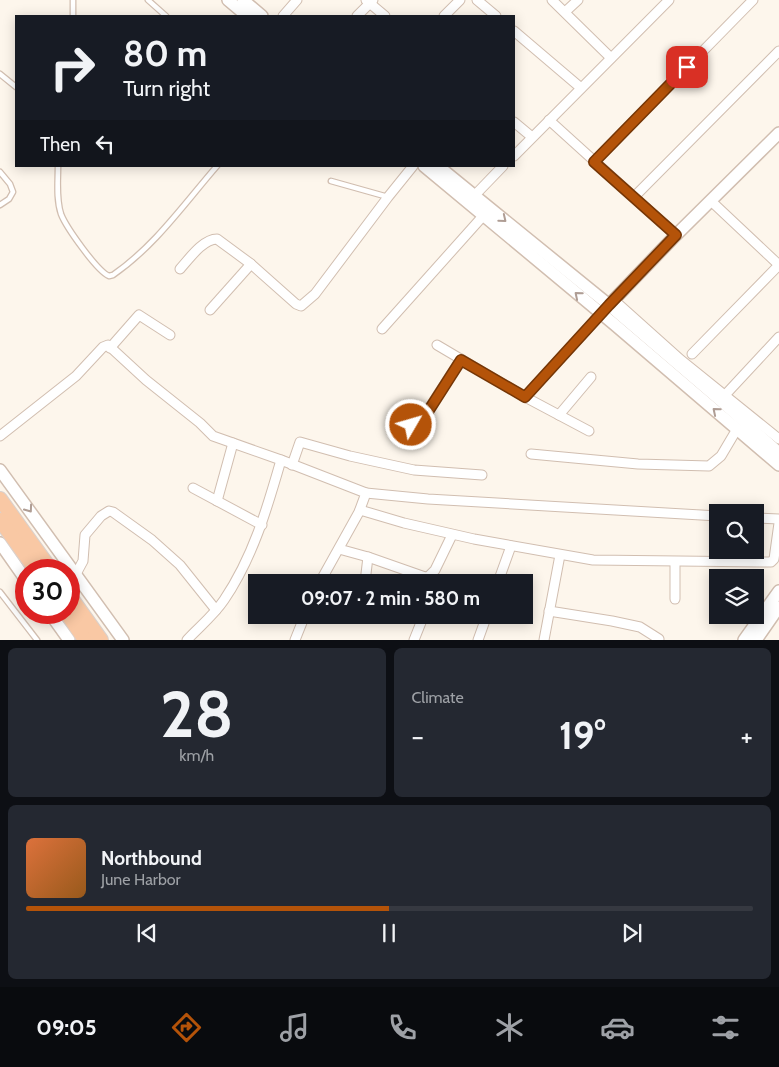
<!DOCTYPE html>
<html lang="en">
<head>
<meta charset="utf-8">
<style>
	body { margin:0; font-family:Cabin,sans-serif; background:#242831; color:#f1f3f6; height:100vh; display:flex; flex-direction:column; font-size:19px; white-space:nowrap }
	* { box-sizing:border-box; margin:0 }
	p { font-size:16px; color:#9ea1a6 }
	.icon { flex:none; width:28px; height:28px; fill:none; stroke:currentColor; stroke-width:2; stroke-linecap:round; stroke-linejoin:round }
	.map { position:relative; height:640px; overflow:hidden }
	.drawer { display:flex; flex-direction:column; gap:8px; padding:8px; background:#0d0f14; flex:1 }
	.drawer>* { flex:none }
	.hud { position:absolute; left:15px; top:15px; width:500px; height:152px; border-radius:0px; box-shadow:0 2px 12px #0003; background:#171b24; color:#f1f3f6; overflow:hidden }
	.buttons { position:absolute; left:709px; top:504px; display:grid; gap:10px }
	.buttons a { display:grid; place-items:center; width:55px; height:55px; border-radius:0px; background:#171b24; box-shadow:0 2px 12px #0003; font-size:25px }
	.speed { position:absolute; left:15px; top:559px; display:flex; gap:10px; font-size:25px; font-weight:700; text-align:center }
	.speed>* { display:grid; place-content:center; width:65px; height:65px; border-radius:50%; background:#171b24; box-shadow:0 2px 12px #0003; line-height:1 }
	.speed .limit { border:8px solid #d22; background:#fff; color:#111 }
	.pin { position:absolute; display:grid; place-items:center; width:42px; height:42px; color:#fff; margin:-21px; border-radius:10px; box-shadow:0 2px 8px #0006 }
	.me { position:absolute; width:55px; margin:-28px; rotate:52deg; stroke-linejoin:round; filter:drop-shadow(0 0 4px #0008) }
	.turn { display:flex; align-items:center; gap:18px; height:105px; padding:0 25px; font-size:22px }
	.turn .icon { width:65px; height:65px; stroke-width:2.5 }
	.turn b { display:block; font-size:35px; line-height:42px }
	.then { display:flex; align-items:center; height:48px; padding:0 25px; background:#0003; gap:10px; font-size:19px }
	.big { font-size:38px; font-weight:700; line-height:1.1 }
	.drawer .widget { flex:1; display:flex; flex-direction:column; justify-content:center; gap:8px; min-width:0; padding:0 18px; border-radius:8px; background:#242831 }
	.drawer .dial { align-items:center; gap:0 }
	.dial b { font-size:65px; line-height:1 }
	.song { display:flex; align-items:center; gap:15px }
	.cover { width:60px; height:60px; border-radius:8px; background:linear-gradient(135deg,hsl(20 70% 55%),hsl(30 70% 35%)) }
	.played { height:5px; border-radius:2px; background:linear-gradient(90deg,#b45309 50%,#363941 50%) }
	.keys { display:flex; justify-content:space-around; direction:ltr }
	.heat { display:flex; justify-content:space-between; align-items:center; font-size:28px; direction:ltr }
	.drawer .tiles { flex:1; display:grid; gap:8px; grid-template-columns:1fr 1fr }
	.widget:last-child { grid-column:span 2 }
	.trip { position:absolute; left:248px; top:574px; width:285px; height:50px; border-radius:0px; background:#171b24; box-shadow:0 2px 12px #0003; font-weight:700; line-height:50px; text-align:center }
	.dock { display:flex; height:80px; justify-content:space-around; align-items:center; background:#090b0e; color:#9ea1a6 }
	.dock .icon { width:35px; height:35px }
	.dock .active { color:#b45309 }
	.dock b { font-size:22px; color:#f1f3f6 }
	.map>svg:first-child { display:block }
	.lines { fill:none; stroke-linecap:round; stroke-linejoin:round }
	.service-casing { stroke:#d1beb0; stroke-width:7 }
	.minor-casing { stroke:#d1beb0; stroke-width:11 }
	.tertiary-casing { stroke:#d1beb0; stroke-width:14 }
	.trunk-casing { stroke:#dad1cd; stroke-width:16 }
	.service { stroke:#fff; stroke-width:4.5 }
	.minor { stroke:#fff; stroke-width:9 }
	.tertiary { stroke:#fff; stroke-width:11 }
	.trunk { stroke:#f9c8a4; stroke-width:14 }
	.oneway { stroke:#af9d94 }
	.route-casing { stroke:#753606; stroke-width:12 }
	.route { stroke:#b45309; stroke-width:9 }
</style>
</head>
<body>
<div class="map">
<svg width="779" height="640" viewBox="0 0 779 640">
	<rect width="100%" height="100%" fill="#fdf6ec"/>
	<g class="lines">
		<!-- service casing -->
		<g class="service-casing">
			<g id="service">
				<polyline points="73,0 73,16"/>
				<polyline points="148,0 166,16"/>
				<polyline points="0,74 16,87"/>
				<path d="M58,166C58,182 56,199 61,214C66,227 97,271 109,276L113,275C155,246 184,204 217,166"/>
				<polyline points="0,172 10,184 13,192 9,199 0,205"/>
				<polyline points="331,181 388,197"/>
				<polyline points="0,592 37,640"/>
			</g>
		</g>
		<!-- minor casing -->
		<g class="minor-casing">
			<g id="minor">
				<polyline points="366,0 385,16"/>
				<polyline points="477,0 496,16"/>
				<polyline points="552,0 611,58"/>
				<polyline points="565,12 578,0"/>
				<polyline points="283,16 297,0"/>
				<polyline points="357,16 373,0"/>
				<polyline points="444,16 460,0"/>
				<polyline points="514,31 581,88"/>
				<polyline points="549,120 676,235"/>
				<polyline points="514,122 532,137"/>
				<polyline points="514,156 669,0"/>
				<polyline points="594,162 753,0"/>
				<polyline points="474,196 503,166"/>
				<polyline points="634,197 779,51"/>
				<path d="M180,269C189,259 203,239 217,239L251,264L296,304L301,306L315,294L388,197L413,166"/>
				<polyline points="614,300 681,360 779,439"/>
				<polyline points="210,310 251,264"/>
				<polyline points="382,329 483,216"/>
				<polyline points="437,345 525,397 601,314"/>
				<polyline points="110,348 139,315 170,335"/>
				<polyline points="692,354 779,265 711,201"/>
				<polyline points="726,394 779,337"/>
				<polyline points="525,397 589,431"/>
				<polyline points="559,415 591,377"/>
				<polyline points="396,416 411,425 419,424 461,359"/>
				<polyline points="0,436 76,376 103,347 108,345 146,380 200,423 213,436 281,460"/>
				<polyline points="531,454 638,464 709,466 721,456 737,429"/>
				<polyline points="292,465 300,442 350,456 414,470 482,475"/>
				<polyline points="193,488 262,525"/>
				<polyline points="366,493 428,499 718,516"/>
				<polyline points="217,501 233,443"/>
				<polyline points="360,510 404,523 474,539 593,560 771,562 774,559 779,523"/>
				<polyline points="755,518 779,519"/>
				<polyline points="339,549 368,557 365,582"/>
				<polyline points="368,557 425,577 429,576 435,570 452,535"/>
				<polyline points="675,562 675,599"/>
				<polyline points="76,574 83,561 85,535 101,516 109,511 113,512 152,540 180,565 216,610"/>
				<polyline points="498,582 511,546"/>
				<polyline points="549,611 612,621 640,627 659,639"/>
				<path d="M187,640C199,627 214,615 224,600C253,557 267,509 281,460L366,493L359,512L320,582"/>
				<polyline points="295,640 305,615"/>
				<polyline points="414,640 424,615"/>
				<polyline points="478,640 487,615"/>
				<polyline points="544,640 560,555"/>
			</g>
		</g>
		<!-- tertiary casing -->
		<g class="tertiary-casing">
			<g id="tertiary">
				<polyline points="228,0 247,16"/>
				<polyline points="243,0 262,16"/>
				<polyline points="424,166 614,324 779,465"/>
				<polyline points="438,166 609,305 720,400 779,453"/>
				<polyline points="605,309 676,235 779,133"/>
				<polyline points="0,470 123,640"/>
				<polyline points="0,543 26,580"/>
				<polyline points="49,612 69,640"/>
				<polyline points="744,640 779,591"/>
				<polyline points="756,640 779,607"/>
			</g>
		</g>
		<!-- trunk casing -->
		<g class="trunk-casing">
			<g id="trunk">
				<polyline points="0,499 51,570"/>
				<polyline points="0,520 36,570"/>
				<polyline points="69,595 101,640"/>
				<polyline points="66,612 85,640"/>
			</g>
		</g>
		<!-- service -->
		<use href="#service" class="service"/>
		<!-- minor -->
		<use href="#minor" class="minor"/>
		<!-- tertiary -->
		<use href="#tertiary" class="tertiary"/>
		<!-- trunk -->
		<use href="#trunk" class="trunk"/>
	</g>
	<!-- one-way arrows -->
	<defs><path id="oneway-chevron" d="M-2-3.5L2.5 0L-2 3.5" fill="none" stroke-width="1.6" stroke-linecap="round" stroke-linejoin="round" transform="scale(1.25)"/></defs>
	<g class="oneway">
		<use href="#oneway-chevron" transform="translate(503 219) rotate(39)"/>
		<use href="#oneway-chevron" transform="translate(578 295) rotate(-140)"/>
		<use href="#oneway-chevron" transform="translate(716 411) rotate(-140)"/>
		<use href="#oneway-chevron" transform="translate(29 509) rotate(54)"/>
	</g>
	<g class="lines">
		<!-- route casing -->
		<g class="route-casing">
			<polyline id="route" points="411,425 416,425 422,421 461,360 525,397 609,305 676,235 594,162 687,67"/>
		</g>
		<!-- route -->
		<use href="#route" class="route"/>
	</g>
</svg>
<div class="buttons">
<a><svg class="icon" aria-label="search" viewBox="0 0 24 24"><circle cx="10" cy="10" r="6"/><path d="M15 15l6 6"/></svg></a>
<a><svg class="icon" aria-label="layers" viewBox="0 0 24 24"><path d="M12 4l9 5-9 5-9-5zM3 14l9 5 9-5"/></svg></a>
</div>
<div class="speed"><div class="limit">30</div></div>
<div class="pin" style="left:687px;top:67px;background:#d93025"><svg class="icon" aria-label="arrive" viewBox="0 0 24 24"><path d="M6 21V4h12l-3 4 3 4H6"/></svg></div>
<svg class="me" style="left:411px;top:425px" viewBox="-20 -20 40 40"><circle r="17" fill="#b45309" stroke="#fff" stroke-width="3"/><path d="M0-11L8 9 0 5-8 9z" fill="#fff"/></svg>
<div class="trip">09:07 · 2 min · 580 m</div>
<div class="hud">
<div class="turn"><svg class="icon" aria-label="right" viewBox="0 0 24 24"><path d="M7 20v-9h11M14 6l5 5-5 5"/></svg><div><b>80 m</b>Turn right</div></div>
<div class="then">Then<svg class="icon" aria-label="left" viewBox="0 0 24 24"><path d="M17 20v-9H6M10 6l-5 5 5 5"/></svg></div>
</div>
</div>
<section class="drawer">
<div class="tiles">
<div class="widget dial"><b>28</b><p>km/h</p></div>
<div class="widget"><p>Climate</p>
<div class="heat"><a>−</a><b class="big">19°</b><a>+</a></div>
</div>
<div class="widget">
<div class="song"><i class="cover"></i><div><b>Northbound</b><p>June Harbor</p></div></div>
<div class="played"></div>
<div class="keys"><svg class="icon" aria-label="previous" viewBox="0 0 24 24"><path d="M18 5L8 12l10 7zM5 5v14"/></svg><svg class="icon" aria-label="pause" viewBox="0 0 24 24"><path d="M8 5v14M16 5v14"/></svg><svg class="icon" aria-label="next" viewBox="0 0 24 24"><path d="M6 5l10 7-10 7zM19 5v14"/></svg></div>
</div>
</div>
</section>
<nav class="dock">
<b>09:05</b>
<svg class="icon active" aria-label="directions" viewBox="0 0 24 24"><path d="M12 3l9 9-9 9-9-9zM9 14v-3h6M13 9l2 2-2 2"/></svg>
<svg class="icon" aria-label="music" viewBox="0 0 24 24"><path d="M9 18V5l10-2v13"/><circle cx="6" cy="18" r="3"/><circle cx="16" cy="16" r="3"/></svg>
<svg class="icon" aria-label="phone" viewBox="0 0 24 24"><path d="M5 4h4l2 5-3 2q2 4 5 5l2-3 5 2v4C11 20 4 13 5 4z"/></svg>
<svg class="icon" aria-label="climate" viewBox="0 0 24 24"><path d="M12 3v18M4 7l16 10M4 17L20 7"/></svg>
<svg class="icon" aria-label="car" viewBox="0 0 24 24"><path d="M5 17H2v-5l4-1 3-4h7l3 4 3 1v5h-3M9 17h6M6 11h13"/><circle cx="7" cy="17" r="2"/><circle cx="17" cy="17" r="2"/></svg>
<svg class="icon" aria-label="filters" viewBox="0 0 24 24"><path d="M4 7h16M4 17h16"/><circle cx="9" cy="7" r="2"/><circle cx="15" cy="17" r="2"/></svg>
</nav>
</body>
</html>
